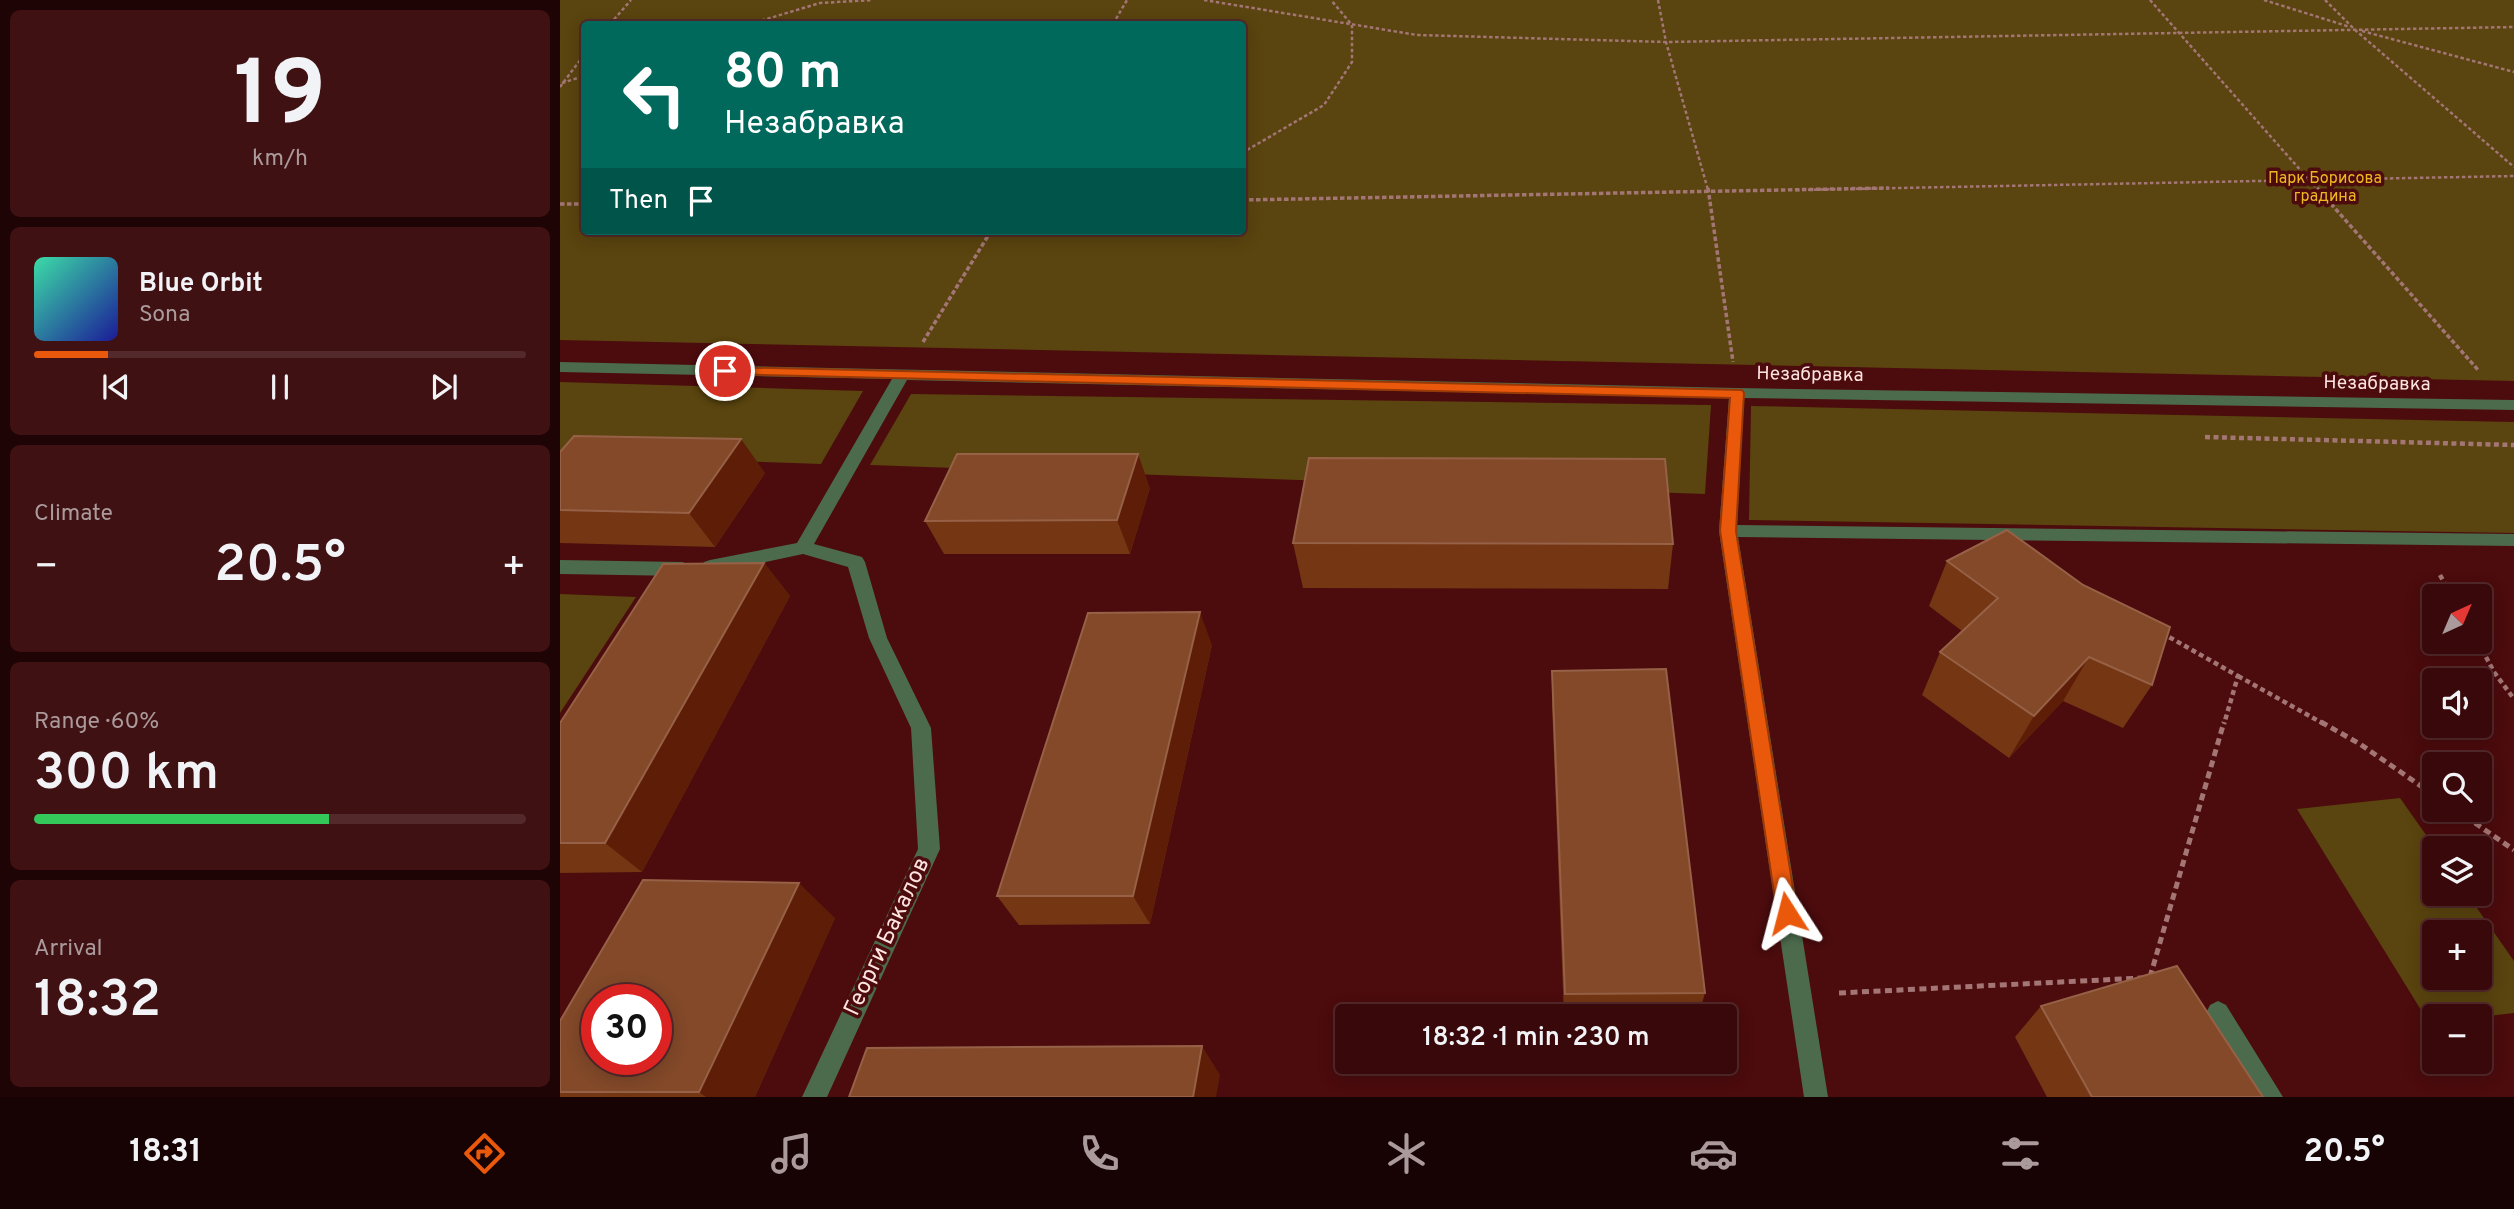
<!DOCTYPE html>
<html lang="en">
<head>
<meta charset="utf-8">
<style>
	body { margin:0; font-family:Overpass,sans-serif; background:#401113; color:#f1f3f6; height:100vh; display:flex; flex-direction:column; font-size:26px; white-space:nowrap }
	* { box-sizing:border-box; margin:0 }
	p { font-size:23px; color:#ab9a9c }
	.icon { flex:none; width:38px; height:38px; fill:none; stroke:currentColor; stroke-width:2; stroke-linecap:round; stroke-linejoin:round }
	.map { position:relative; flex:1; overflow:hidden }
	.details { display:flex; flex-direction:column; gap:10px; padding:10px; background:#1f0406; width:560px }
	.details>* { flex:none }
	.guide { position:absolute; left:21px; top:21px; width:665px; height:214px; border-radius:7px; box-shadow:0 4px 18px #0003,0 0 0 2px #53292b; background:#00695c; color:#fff; overflow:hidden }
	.needle { width:46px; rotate:44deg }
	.buttons { position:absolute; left:1862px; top:584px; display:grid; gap:14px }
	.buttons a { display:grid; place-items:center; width:70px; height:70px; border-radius:7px; background:#39080a; box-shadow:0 4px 18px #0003,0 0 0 2px #53292b; font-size:35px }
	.speed { position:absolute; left:21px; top:984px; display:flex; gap:14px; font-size:35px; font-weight:700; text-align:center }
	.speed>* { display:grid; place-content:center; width:91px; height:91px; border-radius:50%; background:#39080a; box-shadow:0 4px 18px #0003,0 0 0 2px #53292b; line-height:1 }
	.speed .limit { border:10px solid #d22; background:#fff; color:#111 }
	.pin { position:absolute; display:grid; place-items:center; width:60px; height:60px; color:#fff; margin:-30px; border:4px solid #fff; border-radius:50%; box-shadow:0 2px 7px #0007 }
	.me { position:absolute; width:77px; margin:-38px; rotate:351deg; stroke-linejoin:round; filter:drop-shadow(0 0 5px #0008) }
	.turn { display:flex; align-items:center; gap:24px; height:147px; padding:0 28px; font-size:32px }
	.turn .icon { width:91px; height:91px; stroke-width:2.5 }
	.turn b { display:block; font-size:49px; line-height:60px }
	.then { display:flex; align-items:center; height:66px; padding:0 28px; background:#0003; gap:14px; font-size:26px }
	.big { font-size:52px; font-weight:600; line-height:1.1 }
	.details .widget { flex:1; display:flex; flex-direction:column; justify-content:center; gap:10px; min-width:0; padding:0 24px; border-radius:10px; background:#401113 }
	.details .dial { align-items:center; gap:0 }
	.dial b { font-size:91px; line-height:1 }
	.song { display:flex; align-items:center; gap:21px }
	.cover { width:84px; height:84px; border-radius:10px; background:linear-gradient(135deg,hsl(160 70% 55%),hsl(240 70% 35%)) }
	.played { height:7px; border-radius:4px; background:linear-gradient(90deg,#ea580c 15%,#53292b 15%) }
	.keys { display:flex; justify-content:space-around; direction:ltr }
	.heat { display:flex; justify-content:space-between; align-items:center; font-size:38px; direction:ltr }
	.charge { height:10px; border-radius:5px; background:linear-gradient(90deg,#34c759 60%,#53292b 0) }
	.trip { position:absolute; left:775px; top:1004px; width:402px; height:70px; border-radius:7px; background:#39080a; box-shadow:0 4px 18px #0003,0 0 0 2px #53292b; font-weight:600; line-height:70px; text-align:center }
	.tab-bar { display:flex; height:112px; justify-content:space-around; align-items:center; background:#170304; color:#ab9a9c }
	.tab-bar .icon { width:49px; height:49px }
	.tab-bar .on { color:#ea580c }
	.tab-bar b { font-size:32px; color:#f1f3f6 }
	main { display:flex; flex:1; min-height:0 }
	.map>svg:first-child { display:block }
	.green { fill:#5a440f; fill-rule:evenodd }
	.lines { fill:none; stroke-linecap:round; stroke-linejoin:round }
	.path-far3 { stroke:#a37675; stroke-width:2.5; stroke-dasharray:3.5 2.5; stroke-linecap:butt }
	.path-far2 { stroke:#a37675; stroke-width:3.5; stroke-dasharray:4.5 2.5; stroke-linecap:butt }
	.path-far1 { stroke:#a37675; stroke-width:4.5; stroke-dasharray:5 3.5; stroke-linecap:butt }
	.path { stroke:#a37675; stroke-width:5; stroke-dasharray:7 4.5; stroke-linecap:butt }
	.minor { fill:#4c6a4c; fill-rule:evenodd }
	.wall { fill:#743613 }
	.shaded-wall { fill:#5e1d07 }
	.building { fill:#834929; stroke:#966146; stroke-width:2; fill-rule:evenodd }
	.route { fill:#ea580c; stroke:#983908; stroke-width:2 }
	.labels { text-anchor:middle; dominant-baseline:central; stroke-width:7; stroke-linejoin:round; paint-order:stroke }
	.far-park-label { font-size:16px; fill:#efb621; stroke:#4c0b0d }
	.street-label { font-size:19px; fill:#fee4e1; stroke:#4c0b0d }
	.near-street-label { font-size:23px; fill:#fee4e1; stroke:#4c0b0d }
</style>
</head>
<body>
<main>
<section class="details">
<div class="widget dial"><b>19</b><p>km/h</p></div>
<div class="widget">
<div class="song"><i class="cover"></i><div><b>Blue Orbit</b><p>Sona</p></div></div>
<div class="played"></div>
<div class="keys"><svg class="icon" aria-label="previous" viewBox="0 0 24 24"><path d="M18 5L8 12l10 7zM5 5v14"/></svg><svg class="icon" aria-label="pause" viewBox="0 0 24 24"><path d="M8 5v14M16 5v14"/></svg><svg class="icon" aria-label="next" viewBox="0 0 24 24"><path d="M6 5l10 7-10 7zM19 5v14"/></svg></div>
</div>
<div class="widget"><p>Climate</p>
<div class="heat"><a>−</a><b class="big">20.5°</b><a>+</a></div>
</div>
<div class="widget"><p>Range · 60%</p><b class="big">300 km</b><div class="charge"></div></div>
<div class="widget"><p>Arrival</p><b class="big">18:32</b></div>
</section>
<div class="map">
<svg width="1954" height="1097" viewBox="0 0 1954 1097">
	<rect width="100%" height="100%" fill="#4c0b0d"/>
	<!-- green -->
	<g class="green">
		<path d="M0,0H1954V381L0,340ZM24,24H682V231H24Z"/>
		<polygon points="0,382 303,391 261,464 0,455"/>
		<polygon points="351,394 1151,405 1145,494 310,465"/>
		<polygon points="1191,406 1954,422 1954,533 1189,520"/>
		<polygon points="0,594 76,597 0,713"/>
		<path d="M1840,798L1876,849L1874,894H1907L1954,961V1013L1919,1017H1874V1022L1869,1023L1737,809ZM1874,933H1920V978H1874Z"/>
	</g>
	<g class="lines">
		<!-- path-far3 -->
		<g class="path-far3">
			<polyline points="644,0 857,35 1106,42 1954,27"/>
			<polyline points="1098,0 1106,42 1148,190"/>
			<polyline points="1590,0 1758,190"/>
			<polyline points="1704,0 1790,27"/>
			<polyline points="1765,0 1794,29 1954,167"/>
			<polyline points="50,24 71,0"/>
			<polyline points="190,24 260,3 313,0"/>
			<polyline points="553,24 567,0"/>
			<polyline points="1802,31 1954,72"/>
			<polyline points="2,83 24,76"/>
			<polyline points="0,87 24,55"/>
			<polyline points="682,153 764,105 792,62 792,25 771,0"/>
			<polyline points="1236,190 1954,176"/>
		</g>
		<!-- path-far2 -->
		<g class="path-far2">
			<polyline points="1148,188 1173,362"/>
			<polyline points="1757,188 1919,371"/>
			<polyline points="682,200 1329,188"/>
			<polyline points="0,204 24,204"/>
			<polyline points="363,342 431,231"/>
		</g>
		<!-- path-far1 -->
		<g class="path-far1">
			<polyline points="1645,437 1954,445"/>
			<polyline points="1880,575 1892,597"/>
			<polyline points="1602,633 1678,676 1664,724"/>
			<polyline points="1918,642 1934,672 1954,699"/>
			<polyline points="1678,676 1764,724"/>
		</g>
		<!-- path -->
		<g class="path">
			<polyline points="1761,722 1800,744 1874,795"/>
			<polyline points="1896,810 1954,850"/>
			<polyline points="1590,977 1664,722"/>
			<polyline points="1279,993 1582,978"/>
		</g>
		<!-- minor -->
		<g class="minor">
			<polygon points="0,362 1177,388 1954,400 1954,410 1184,398 1177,525 1954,534 1954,546 1178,537 1268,1097 1244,1097 1159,531 1169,398 347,380 254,544 302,557 305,562 327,638 371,728 380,849 267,1097 242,1097 358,849 351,728 309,638 288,567 243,554 150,574 144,572 141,567 144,562 150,560 237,543 332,379 0,372"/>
			<polygon points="0,560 122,562 128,564 131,569 128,574 122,576 0,574"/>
			<polygon points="1658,1001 1666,1005 1723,1097 1697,1097 1646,1013 1650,1005"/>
		</g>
	</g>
	<!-- wall -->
	<g class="wall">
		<polygon points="0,452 205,473 155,547 0,543"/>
		<polygon points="590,488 570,554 384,554 365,521"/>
		<polygon points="733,543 1113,544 1108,589 743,588"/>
		<polygon points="1387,561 1592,685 1563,728 1503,701 1449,758 1362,695 1380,652 1402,631 1369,606"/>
		<polygon points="204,563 230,596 82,872 0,873 0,723"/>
		<polygon points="652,645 590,924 459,925 437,896"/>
		<polygon points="992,671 1145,993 1138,1017 1004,1017 992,703"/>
		<polygon points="275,918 195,1097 0,1097 0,1021"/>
		<polygon points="1481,1006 1703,1097 1487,1097 1455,1037"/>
	</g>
	<!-- shaded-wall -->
	<g class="shaded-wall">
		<polygon points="181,439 205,473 155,547 129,513"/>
		<polygon points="578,454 590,488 570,554 557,520"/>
		<polygon points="204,563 230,596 82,872 45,843"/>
		<polygon points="640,612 652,645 590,924 573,896"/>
		<polygon points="1529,657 1503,701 1449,758 1474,716"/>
		<polygon points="239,883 275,918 195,1097 146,1097 139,1092"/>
		<polygon points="642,1046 660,1075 656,1097 633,1097"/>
	</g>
	<!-- building -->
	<g class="building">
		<polygon points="14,436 181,439 129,513 0,510 0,452"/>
		<polygon points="397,454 578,454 557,520 365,521"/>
		<polygon points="749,458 1105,459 1113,544 733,543"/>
		<polygon points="1447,530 1523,585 1610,627 1592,685 1529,657 1474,716 1380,652 1438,598 1387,561"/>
		<polygon points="204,563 45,843 0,843 0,723 103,564"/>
		<polygon points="640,612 573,896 437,896 528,613"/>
		<polygon points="1106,669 1145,993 1005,994 992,671"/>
		<path d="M83,880L239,883L139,1092H0V1021ZM37,999H96V1059H37Z"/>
		<polygon points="1617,966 1703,1097 1532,1097 1481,1006"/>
		<polygon points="642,1046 633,1097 289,1097 307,1048"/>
	</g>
	<!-- route -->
	<polygon class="route" points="165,367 1182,390 1184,393 1176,531 1237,913 1235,920 1227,923 1220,920 1217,913 1160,531 1170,398 160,374 158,371"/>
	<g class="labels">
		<!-- far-park labels -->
		<g class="far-park-label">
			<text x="1765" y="179">Парк Борисова<tspan x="1765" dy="18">градина</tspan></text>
		</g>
		<!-- street labels -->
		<g class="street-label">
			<text transform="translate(1250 375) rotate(1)">Незабравка</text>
			<text transform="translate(1817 384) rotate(1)">Незабравка</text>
		</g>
		<!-- near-street labels -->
		<g class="near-street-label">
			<text transform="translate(328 937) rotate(-65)">Георги Бакалов</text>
		</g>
	</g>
</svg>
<div class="buttons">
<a><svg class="needle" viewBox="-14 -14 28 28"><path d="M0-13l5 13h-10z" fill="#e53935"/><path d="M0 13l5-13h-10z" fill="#ab9a9c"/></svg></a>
<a><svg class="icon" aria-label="sound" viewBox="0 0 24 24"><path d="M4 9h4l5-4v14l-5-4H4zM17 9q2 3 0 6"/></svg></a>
<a><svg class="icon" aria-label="search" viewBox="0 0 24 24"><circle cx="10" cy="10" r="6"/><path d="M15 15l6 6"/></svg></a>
<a><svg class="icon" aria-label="layers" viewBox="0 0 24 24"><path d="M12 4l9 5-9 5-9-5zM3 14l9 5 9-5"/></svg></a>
<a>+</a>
<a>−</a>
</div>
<div class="speed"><div class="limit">30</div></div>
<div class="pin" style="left:165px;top:371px;background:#d93025"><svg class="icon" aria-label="arrive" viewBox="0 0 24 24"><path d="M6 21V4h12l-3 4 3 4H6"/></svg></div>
<svg class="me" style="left:1227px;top:913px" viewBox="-20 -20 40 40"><path d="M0-17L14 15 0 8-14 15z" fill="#ea580c" stroke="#fff" stroke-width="4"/></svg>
<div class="trip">18:32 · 1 min · 230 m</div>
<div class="guide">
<div class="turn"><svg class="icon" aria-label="left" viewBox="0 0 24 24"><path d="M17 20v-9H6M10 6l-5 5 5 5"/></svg><div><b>80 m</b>Незабравка</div></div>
<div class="then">Then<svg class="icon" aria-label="arrive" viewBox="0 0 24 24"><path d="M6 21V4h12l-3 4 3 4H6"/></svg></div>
</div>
</div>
</main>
<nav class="tab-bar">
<b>18:31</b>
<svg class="icon on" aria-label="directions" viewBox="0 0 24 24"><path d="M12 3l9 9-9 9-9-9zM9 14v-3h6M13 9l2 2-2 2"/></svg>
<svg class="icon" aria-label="music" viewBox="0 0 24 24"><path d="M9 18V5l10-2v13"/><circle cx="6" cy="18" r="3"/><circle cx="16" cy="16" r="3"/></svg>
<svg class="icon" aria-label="phone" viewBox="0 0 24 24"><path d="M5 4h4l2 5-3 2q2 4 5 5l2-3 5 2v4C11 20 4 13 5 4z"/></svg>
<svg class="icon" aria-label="climate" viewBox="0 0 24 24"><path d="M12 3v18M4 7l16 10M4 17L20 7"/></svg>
<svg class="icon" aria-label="car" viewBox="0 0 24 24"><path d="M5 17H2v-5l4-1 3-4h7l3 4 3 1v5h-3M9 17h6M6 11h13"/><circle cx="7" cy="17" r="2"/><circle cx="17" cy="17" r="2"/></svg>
<svg class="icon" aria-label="filters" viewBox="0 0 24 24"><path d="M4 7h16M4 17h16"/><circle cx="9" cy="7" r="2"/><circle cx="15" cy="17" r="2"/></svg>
<b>20.5°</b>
</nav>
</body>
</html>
